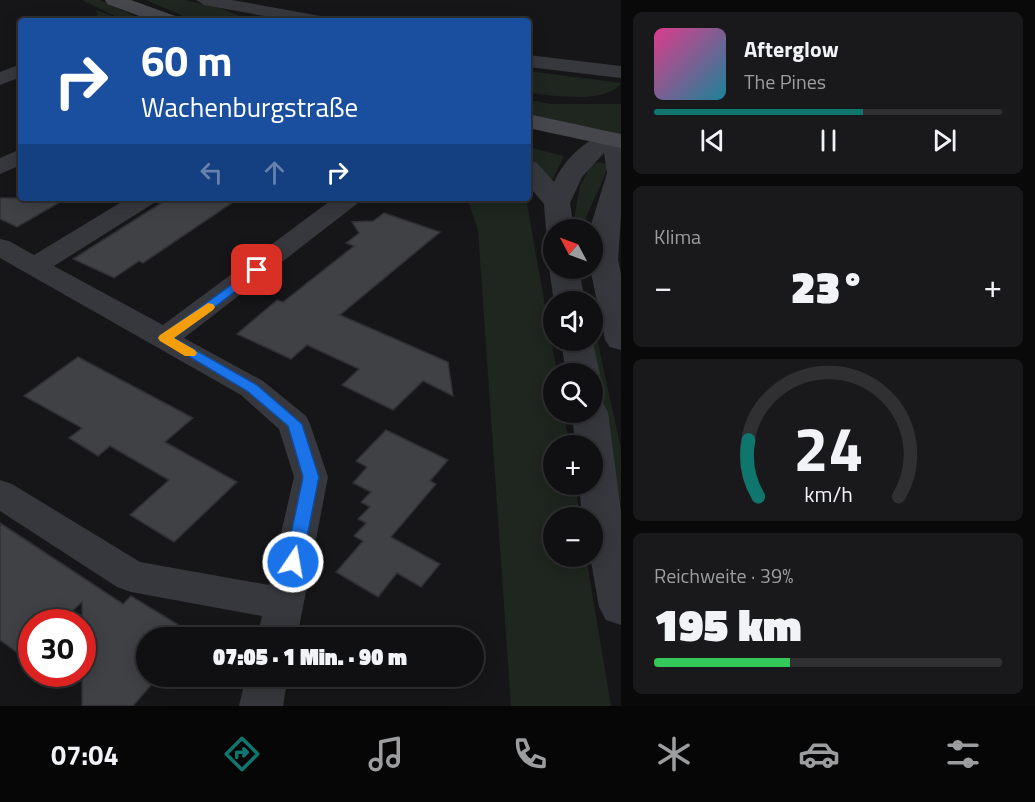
<!DOCTYPE html>
<html lang="de">
<head>
<meta charset="utf-8">
<style>
	body { margin:0; font-family:"Titillium Web",sans-serif; background:#19191b; color:#f1f3f6; height:100vh; display:flex; flex-direction:column; font-size:22px; white-space:nowrap }
	* { box-sizing:border-box; margin:0 }
	p { font-size:20px; color:#9c9d9f }
	.icon { flex:none; width:33px; height:33px; fill:none; stroke:currentColor; stroke-width:2; stroke-linecap:round; stroke-linejoin:round }
	.map { position:relative; flex:1; overflow:hidden }
	.side { display:flex; flex-direction:column; gap:12px; padding:12px; background:#09090a; width:414px }
	.side>* { flex:none }
	.top-card { position:absolute; left:18px; top:18px; width:513px; height:183px; border-radius:6px; box-shadow:0 3px 15px #0003,0 0 0 2px #303032; background:#1a4fa0; color:#fff; overflow:hidden }
	.needle { width:39px; rotate:311deg }
	.controls { position:absolute; left:543px; top:219px; display:grid; gap:12px }
	.controls a { display:grid; place-items:center; width:60px; height:60px; border-radius:50%; background:#101012; box-shadow:0 3px 15px #0003,0 0 0 2px #303032; font-size:30px }
	.speed { position:absolute; left:18px; top:609px; display:flex; gap:12px; font-size:30px; font-weight:700; text-align:center }
	.speed>* { display:grid; place-content:center; width:78px; height:78px; border-radius:50%; background:#101012; box-shadow:0 3px 15px #0003,0 0 0 2px #303032; line-height:1 }
	.speed .limit { border:9px solid #d22; background:#fff; color:#111 }
	.pin { position:absolute; display:grid; place-items:center; width:51px; height:51px; color:#fff; margin:-26px; border-radius:12px; box-shadow:0 3px 9px #0006 }
	.me { position:absolute; width:66px; margin:-33px; rotate:12deg; stroke-linejoin:round; filter:drop-shadow(0 0 4px #0008) }
	.turn { display:flex; align-items:center; gap:21px; height:126px; padding:0 24px; font-size:27px }
	.turn .icon { width:78px; height:78px; stroke-width:2.5 }
	.turn b { display:block; font-size:42px; line-height:51px }
	.lanes { display:flex; align-items:center; height:57px; padding:0 24px; background:#0003; justify-content:center; gap:30px; direction:ltr }
	.lanes .off { opacity:.35 }
	.big { font-size:45px; font-weight:800; line-height:1.1 }
	.side .tile { flex:1; display:flex; flex-direction:column; justify-content:center; gap:9px; min-width:0; padding:0 21px; border-radius:9px; background:#19191b }
	.side .dial { align-items:center; gap:0 }
	.dial svg { height:156px; overflow:visible; fill:none; stroke:#303032; stroke-width:7; stroke-linecap:round; text-anchor:middle }
	.dial text { fill:#f1f3f6; stroke:none }
	.song { display:flex; align-items:center; gap:18px }
	.cover { width:72px; height:72px; border-radius:9px; background:linear-gradient(135deg,hsl(330 70% 55%),hsl(190 70% 35%)) }
	.played { height:6px; border-radius:3px; background:linear-gradient(90deg,#0f766e 60%,#303032 60%) }
	.keys { display:flex; justify-content:space-around; direction:ltr }
	.heat { display:flex; justify-content:space-between; align-items:center; font-size:33px; direction:ltr }
	.charge { height:9px; border-radius:4px; background:linear-gradient(90deg,#34c759 39%,#303032 0) }
	.trip { position:absolute; left:136px; top:627px; width:348px; height:60px; border-radius:30px; background:#101012; box-shadow:0 3px 15px #0003,0 0 0 2px #303032; font-weight:800; line-height:60px; text-align:center }
	.tab-bar { display:flex; height:96px; justify-content:space-around; align-items:center; background:#060607; color:#9c9d9f }
	.tab-bar .icon { width:42px; height:42px }
	.tab-bar .selected { color:#0f766e }
	.tab-bar b { font-size:27px; color:#f1f3f6 }
	main { display:flex; flex:1; min-height:0 }
	.map>svg:first-child { display:block }
	.green { fill:#1e261f }
	.building { fill:#404145; stroke:#303034; stroke-width:1.5 }
	.lines { fill:none; stroke-linecap:round; stroke-linejoin:round }
	.minor { fill:#37383d; fill-rule:evenodd }
	.tertiary { fill:#37383d; fill-rule:evenodd }
	.secondary { fill:#45474d; fill-rule:evenodd }
	.route { fill:#1a73e8; stroke:#114b97; stroke-width:1.5 }
	.slow { fill:#f59e0b }
</style>
</head>
<body>
<main>
<div class="map">
<svg width="621" height="706" viewBox="0 0 621 706">
	<rect width="100%" height="100%" fill="#161618"/>
	<!-- green -->
	<g class="green">
		<polygon points="82,0 100,0 145,21 96,21 98,17 96,10 121,19"/>
		<polygon points="146,0 184,0 220,8 252,21 195,21"/>
		<path d="M528,71L621,83C605,105 552,95 528,93Z"/>
		<polygon points="528,100 551,104 621,104 621,134 528,115"/>
		<polygon points="528,147 564,156 551,183 528,157"/>
		<path d="M599,162L608,164C603,187 588,206 583,229L572,230L580,186L591,165Z"/>
		<polygon points="467,198 526,198 557,373 554,374 554,412 564,413 569,445 554,446 554,484 575,485 580,517 554,518 554,556 586,557 611,706 511,706 478,230"/>
		<polygon points="593,320 621,449 621,504 587,341 592,340"/>
	</g>
	<!-- building -->
	<g class="building">
		<polygon points="0,198 67,198 17,227 0,219"/>
		<polygon points="169,198 239,198 143,263 139,261 114,278 73,259"/>
		<polygon points="384,213 440,232 340,315 448,362 453,396 423,381 393,410 342,385 359,369 307,345 291,359 237,334 277,300 283,302 354,246 346,243 359,233 352,222 373,221"/>
		<polygon points="78,357 193,418 165,442 237,482 174,542 130,515 169,480 110,446 98,456 69,438 82,428 24,396"/>
		<polygon points="386,430 448,460 430,481 436,484 391,537 440,564 421,587 397,573 378,597 336,572 363,541 354,536 366,523 358,519 370,507 361,502 371,492 353,483 367,467 356,461"/>
		<polygon points="0,523 123,604 131,596 195,635 192,638 147,638 147,676 159,676 133,706 82,706 82,602 61,622 32,622 32,651 25,658 0,640"/>
	</g>
	<g class="lines">
		<!-- minor -->
		<g class="minor">
			<polygon points="196,0 232,0 320,16 326,17 329,21 291,21 204,5"/>
			<polygon points="528,55 621,66 621,78 528,67"/>
			<polygon points="21,64 21,77 0,85 0,72"/>
			<polygon points="21,149 21,165 0,174 0,158"/>
			<polygon points="128,198 157,198 154,203 54,266 163,325 334,198 361,198 358,203 184,338 263,381 306,416 310,424 328,477 297,638 257,638 262,616 131,592 117,587 0,511 0,480 12,484 140,562 269,585 294,477 279,429 241,395 0,258 0,239 9,241 34,255"/>
			<polygon points="246,676 288,676 283,706 239,706"/>
		</g>
		<!-- tertiary -->
		<g class="tertiary">
			<path d="M610,132L619,134L621,137V217L618,260L621,274V350L610,347L605,340L590,268H592L591,225L607,173L604,153L582,177L570,203L574,230H554V237L550,236L546,230L544,204L528,185V160L537,163L554,182C564,160 586,138 610,132Z"/>
			<polygon points="554,262 554,268 579,268 585,302 554,302 549,268"/>
			<polygon points="592,339 600,374 592,383 592,374 566,374 561,340"/>
			<polygon points="592,401 603,403 608,412 621,511 621,625 606,620 599,607 590,556 592,556 592,518 582,517 579,484 592,484 592,446 575,446 572,412 592,412"/>
		</g>
		<!-- secondary -->
		<g class="secondary">
			<polygon points="105,0 131,0 178,17 181,21 153,21 107,4"/>
			<polygon points="528,114 621,134 621,148 528,128"/>
		</g>
	</g>
	<!-- route -->
	<polygon class="route" points="257,266 263,270 261,272 174,338 257,385 302,424 319,477 302,562 299,567 293,569 287,567 285,562 303,477 288,426 247,391 158,338"/>
	<!-- slow -->
	<polygon class="slow" points="208,303 213,304 215,307 213,310 174,338 195,350 197,353 195,356 185,356 160,341 158,338 160,335"/>
</svg>
<div class="controls">
<a><svg class="needle" viewBox="-14 -14 28 28"><path d="M0-13l5 13h-10z" fill="#e53935"/><path d="M0 13l5-13h-10z" fill="#9c9d9f"/></svg></a>
<a><svg class="icon" aria-label="sound" viewBox="0 0 24 24"><path d="M4 9h4l5-4v14l-5-4H4zM17 9q2 3 0 6"/></svg></a>
<a><svg class="icon" aria-label="search" viewBox="0 0 24 24"><circle cx="10" cy="10" r="6"/><path d="M15 15l6 6"/></svg></a>
<a>+</a>
<a>−</a>
</div>
<div class="speed"><div class="limit">30</div></div>
<div class="pin" style="left:257px;top:270px;background:#d93025"><svg class="icon" aria-label="arrive" viewBox="0 0 24 24"><path d="M6 21V4h12l-3 4 3 4H6"/></svg></div>
<svg class="me" style="left:293px;top:562px" viewBox="-20 -20 40 40"><circle r="17" fill="#1a73e8" stroke="#fff" stroke-width="3"/><path d="M0-11L8 9 0 5-8 9z" fill="#fff"/></svg>
<div class="trip">07:05 · 1 Min. · 90 m</div>
<div class="top-card">
<div class="turn"><svg class="icon" aria-label="right" viewBox="0 0 24 24"><path d="M7 20v-9h11M14 6l5 5-5 5"/></svg><div><b>60 m</b>Wachenburgstraße</div></div>
<div class="lanes"><svg class="icon off" aria-label="left" viewBox="0 0 24 24"><path d="M17 20v-9H6M10 6l-5 5 5 5"/></svg><svg class="icon off" aria-label="ahead" viewBox="0 0 24 24"><path d="M12 20V5M6 11l6-6 6 6"/></svg><svg class="icon" aria-label="right" viewBox="0 0 24 24"><path d="M7 20v-9h11M14 6l5 5-5 5"/></svg></div>
</div>
</div>
<section class="side">
<div class="tile">
<div class="song"><i class="cover"></i><div><b>Afterglow</b><p>The Pines</p></div></div>
<div class="played"></div>
<div class="keys"><svg class="icon" aria-label="previous" viewBox="0 0 24 24"><path d="M18 5L8 12l10 7zM5 5v14"/></svg><svg class="icon" aria-label="pause" viewBox="0 0 24 24"><path d="M8 5v14M16 5v14"/></svg><svg class="icon" aria-label="next" viewBox="0 0 24 24"><path d="M6 5l10 7-10 7zM19 5v14"/></svg></div>
</div>
<div class="tile"><p>Klima</p>
<div class="heat"><a>−</a><b class="big">23°</b><a>+</a></div>
</div>
<div class="tile dial"><svg viewBox="0 0 100 80">
<path d="M14 69A42 42 0 1 1 86 69"/>
<path d="M14 69A42 42 0 0 1 9 40" stroke="#0f766e"/>
<text x="50" y="56" font-size="32" font-weight="700">24</text>
<text x="50" y="72" font-size="11">km/h</text>
</svg></div>
<div class="tile"><p>Reichweite · 39%</p><b class="big">195 km</b><div class="charge"></div></div>
</section>
</main>
<nav class="tab-bar">
<b>07:04</b>
<svg class="icon selected" aria-label="directions" viewBox="0 0 24 24"><path d="M12 3l9 9-9 9-9-9zM9 14v-3h6M13 9l2 2-2 2"/></svg>
<svg class="icon" aria-label="music" viewBox="0 0 24 24"><path d="M9 18V5l10-2v13"/><circle cx="6" cy="18" r="3"/><circle cx="16" cy="16" r="3"/></svg>
<svg class="icon" aria-label="phone" viewBox="0 0 24 24"><path d="M5 4h4l2 5-3 2q2 4 5 5l2-3 5 2v4C11 20 4 13 5 4z"/></svg>
<svg class="icon" aria-label="climate" viewBox="0 0 24 24"><path d="M12 3v18M4 7l16 10M4 17L20 7"/></svg>
<svg class="icon" aria-label="car" viewBox="0 0 24 24"><path d="M5 17H2v-5l4-1 3-4h7l3 4 3 1v5h-3M9 17h6M6 11h13"/><circle cx="7" cy="17" r="2"/><circle cx="17" cy="17" r="2"/></svg>
<svg class="icon" aria-label="filters" viewBox="0 0 24 24"><path d="M4 7h16M4 17h16"/><circle cx="9" cy="7" r="2"/><circle cx="15" cy="17" r="2"/></svg>
</nav>
</body>
</html>
